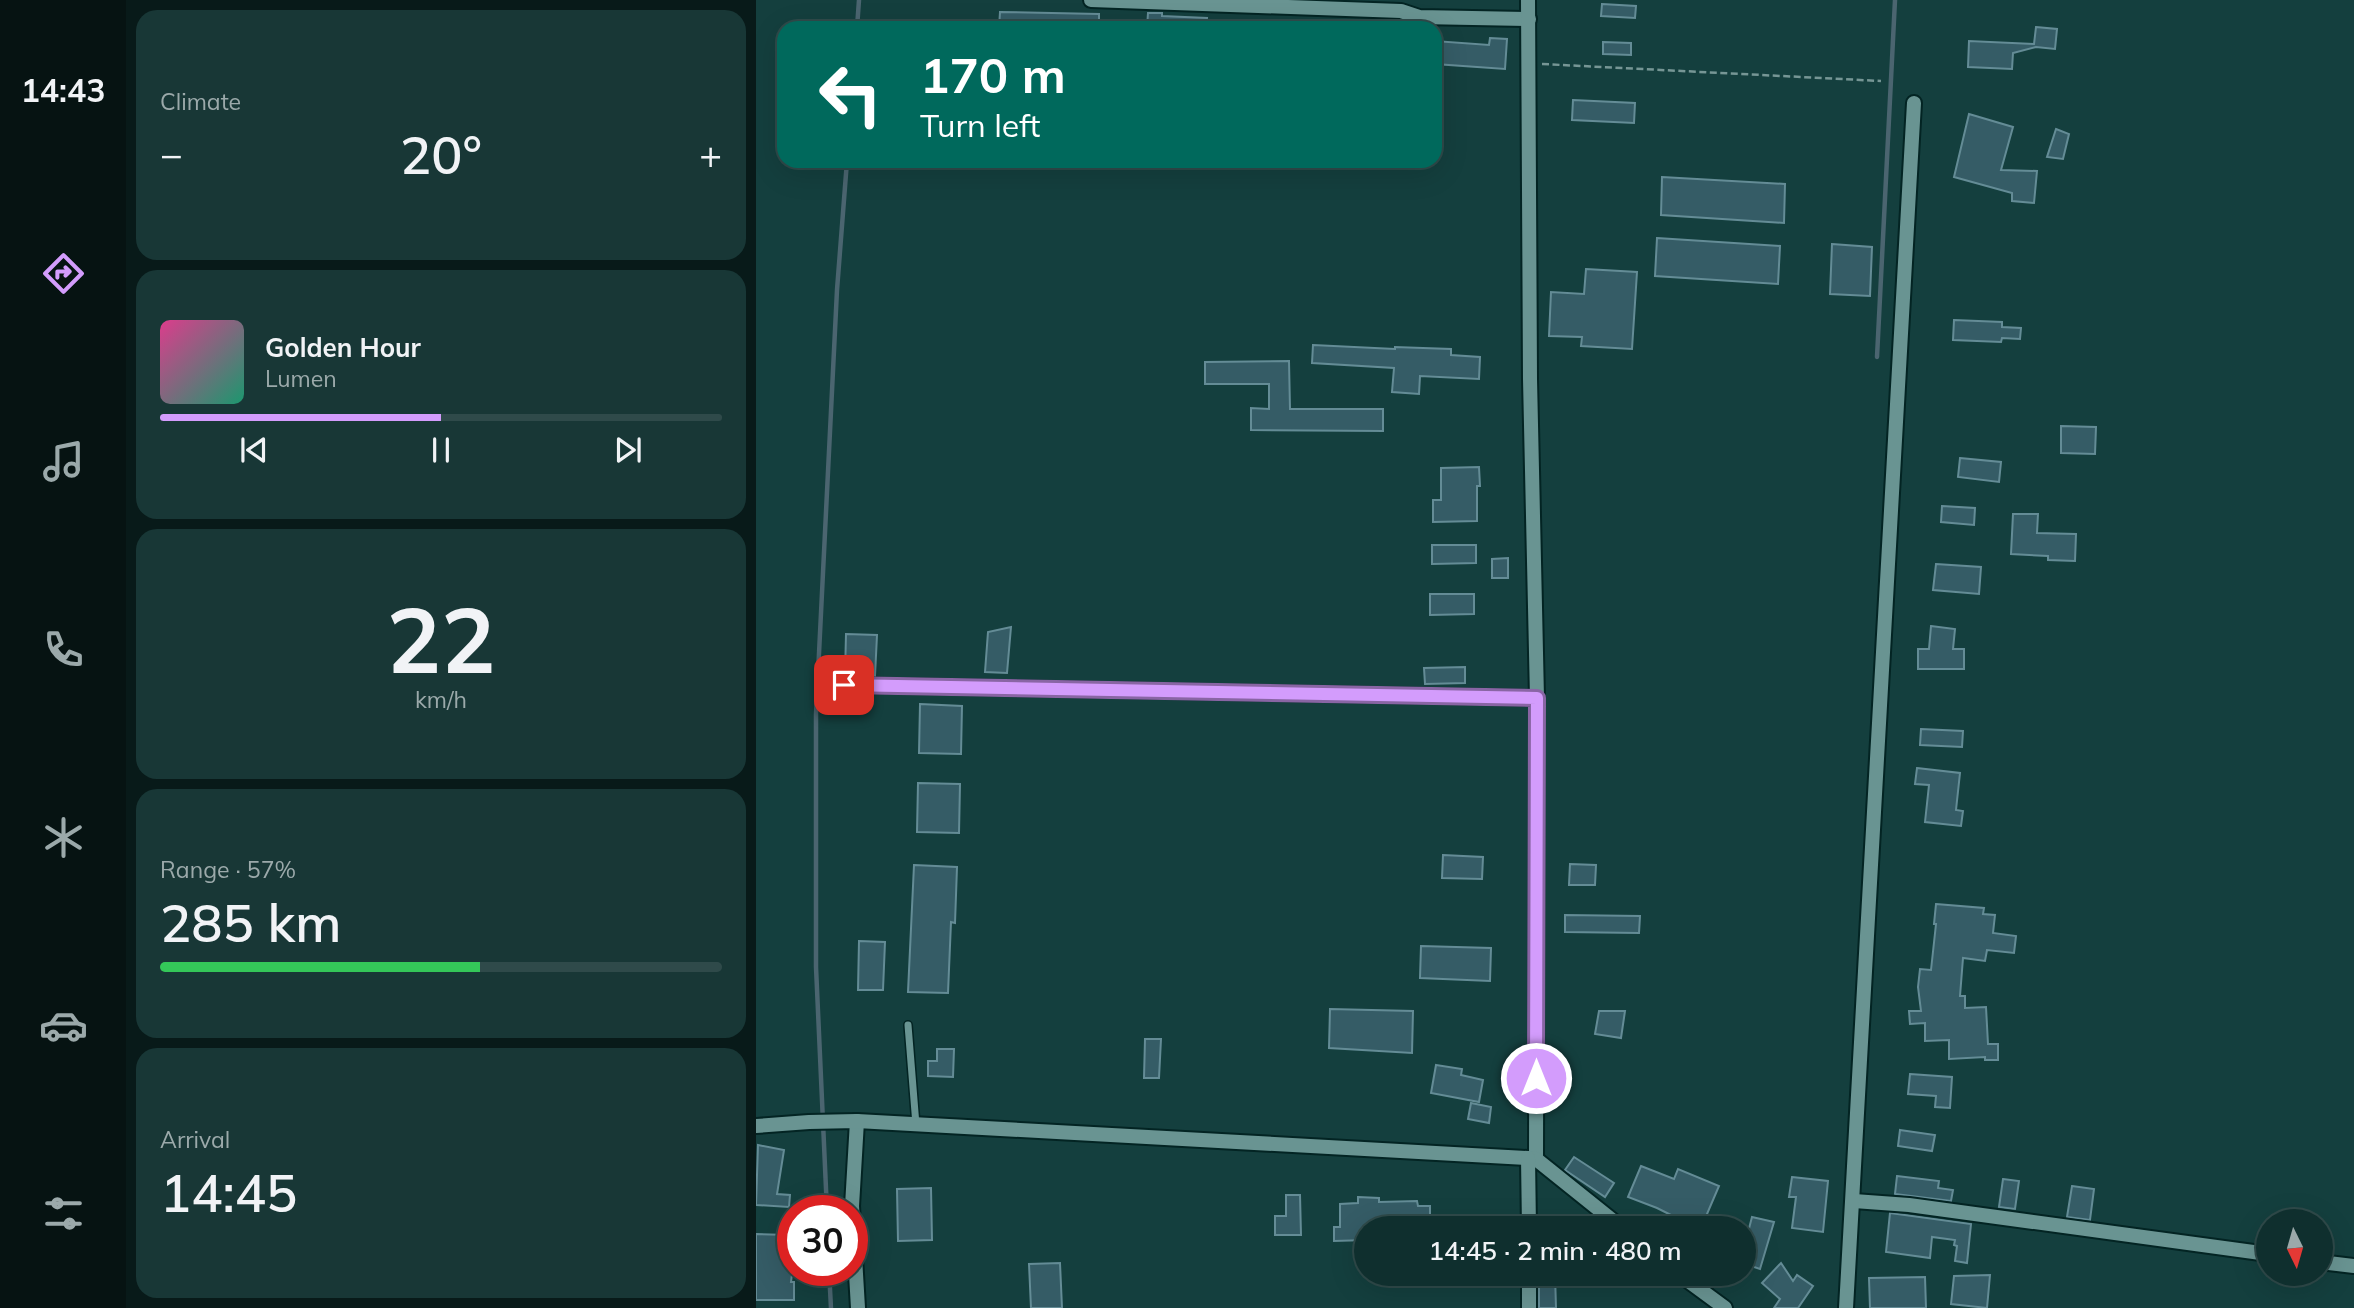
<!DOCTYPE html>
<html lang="en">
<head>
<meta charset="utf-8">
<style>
	body { margin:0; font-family:Mulish,sans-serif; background:#183736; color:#f1f3f6; height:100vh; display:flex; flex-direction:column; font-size:26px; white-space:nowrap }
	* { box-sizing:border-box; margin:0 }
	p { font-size:23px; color:#9ba9aa }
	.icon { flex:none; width:38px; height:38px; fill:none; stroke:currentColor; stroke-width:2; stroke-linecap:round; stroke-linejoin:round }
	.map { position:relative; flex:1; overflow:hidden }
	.side { display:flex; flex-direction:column; gap:10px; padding:10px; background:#081a19; width:630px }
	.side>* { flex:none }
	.banner { position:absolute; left:21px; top:21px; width:665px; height:147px; border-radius:21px; box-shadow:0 7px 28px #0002,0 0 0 2px #2f4a4a; background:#00695c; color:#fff; overflow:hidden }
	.needle { width:46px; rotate:175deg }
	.controls { position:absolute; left:1500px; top:1209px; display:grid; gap:14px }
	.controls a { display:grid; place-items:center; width:77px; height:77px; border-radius:50%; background:#0f2f2e; box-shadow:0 7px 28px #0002,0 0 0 2px #2f4a4a; font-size:35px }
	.speed { position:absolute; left:21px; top:1195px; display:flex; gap:14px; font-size:35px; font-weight:700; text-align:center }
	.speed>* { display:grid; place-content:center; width:91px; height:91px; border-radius:50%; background:#0f2f2e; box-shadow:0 7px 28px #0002,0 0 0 2px #2f4a4a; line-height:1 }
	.speed .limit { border:10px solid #d22; background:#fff; color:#111 }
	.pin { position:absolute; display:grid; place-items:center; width:60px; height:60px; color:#fff; margin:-30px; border-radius:14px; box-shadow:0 4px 10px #0006 }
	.me { position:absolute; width:77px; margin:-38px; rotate:0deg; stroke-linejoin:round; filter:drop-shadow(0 0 5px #0008) }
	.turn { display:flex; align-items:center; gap:24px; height:147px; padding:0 28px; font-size:32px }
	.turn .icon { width:91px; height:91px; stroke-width:2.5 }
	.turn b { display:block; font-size:49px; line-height:60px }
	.big { font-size:52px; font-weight:600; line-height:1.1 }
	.side .card { flex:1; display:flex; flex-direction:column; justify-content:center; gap:10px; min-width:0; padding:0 24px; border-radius:21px; background:#183736 }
	.side .dial { align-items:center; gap:0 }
	.dial b { font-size:91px; line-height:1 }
	.song { display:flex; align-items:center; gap:21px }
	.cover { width:84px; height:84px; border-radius:10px; background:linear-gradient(135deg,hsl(330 70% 55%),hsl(160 70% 35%)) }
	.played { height:7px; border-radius:4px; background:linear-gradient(90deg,#d39cfc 50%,#2f4a4a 50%) }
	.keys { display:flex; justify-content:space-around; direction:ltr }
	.heat { display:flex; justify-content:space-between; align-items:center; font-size:38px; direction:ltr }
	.charge { height:10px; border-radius:5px; background:linear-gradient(90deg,#34c759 57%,#2f4a4a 0) }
	.trip { position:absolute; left:598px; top:1216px; width:402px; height:70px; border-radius:35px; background:#0f2f2e; box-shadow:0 7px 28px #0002,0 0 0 2px #2f4a4a; font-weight:600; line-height:70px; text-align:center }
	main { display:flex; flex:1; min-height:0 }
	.menu { display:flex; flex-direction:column; width:126px; justify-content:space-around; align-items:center; background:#061312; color:#9ba9aa }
	.menu .icon { width:49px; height:49px }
	.menu .active { color:#d39cfc }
	.menu b { font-size:32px; color:#f1f3f6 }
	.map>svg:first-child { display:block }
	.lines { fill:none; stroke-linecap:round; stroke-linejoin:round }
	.stream { stroke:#4b6570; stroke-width:4.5 }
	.building { fill:#355c66; stroke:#648c96; stroke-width:2 }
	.service-casing { stroke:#032423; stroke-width:10 }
	.minor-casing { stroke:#032423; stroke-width:18 }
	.path { stroke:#769695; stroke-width:2.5; stroke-dasharray:7 3.5; stroke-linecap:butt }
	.service { stroke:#699492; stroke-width:7 }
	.minor { stroke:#699492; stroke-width:14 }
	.route-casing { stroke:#8965a4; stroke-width:18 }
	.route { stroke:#d39cfc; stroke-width:12 }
</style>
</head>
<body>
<main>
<nav class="menu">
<b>14:43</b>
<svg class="icon active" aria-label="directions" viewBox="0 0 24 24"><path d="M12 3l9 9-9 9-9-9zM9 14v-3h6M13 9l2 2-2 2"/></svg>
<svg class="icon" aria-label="music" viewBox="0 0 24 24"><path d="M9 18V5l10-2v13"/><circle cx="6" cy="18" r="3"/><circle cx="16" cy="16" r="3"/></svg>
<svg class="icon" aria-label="phone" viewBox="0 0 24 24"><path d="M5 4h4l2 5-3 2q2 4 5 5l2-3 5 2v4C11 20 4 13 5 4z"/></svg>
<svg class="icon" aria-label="climate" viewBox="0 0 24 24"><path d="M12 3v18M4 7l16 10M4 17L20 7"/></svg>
<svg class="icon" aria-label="car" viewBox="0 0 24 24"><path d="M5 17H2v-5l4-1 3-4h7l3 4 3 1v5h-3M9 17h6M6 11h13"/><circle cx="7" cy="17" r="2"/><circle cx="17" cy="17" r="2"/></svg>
<svg class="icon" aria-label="filters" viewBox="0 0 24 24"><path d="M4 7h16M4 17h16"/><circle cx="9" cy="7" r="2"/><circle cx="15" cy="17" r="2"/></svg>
</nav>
<section class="side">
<div class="card"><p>Climate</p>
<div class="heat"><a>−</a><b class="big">20°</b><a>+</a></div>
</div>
<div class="card">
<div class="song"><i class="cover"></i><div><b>Golden Hour</b><p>Lumen</p></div></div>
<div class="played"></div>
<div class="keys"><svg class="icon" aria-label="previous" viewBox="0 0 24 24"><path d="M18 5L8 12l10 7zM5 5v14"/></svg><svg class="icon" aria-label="pause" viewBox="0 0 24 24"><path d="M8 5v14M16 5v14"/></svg><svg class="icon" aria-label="next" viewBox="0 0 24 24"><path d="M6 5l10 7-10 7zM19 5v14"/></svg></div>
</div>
<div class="card dial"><b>22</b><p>km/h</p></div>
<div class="card"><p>Range · 57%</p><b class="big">285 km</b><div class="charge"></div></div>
<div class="card"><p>Arrival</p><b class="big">14:45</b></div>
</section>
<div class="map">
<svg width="1598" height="1308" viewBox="0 0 1598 1308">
	<rect width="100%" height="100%" fill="#143f3e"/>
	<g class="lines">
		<!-- stream -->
		<g class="stream">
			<polyline points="101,28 103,0"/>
			<polyline points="1121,357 1139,0"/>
			<polyline points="71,1211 60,967 60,714 81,290 91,161"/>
			<polyline points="73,1270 75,1308"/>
		</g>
	</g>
	<!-- building -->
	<g class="building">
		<polygon points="846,4 880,6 879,18 845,16"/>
		<polygon points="244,12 343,14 343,28 243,28"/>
		<polygon points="392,13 406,13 406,16 451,18 450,28 391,28"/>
		<polygon points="1280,27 1301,29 1299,49 1280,47 1257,53 1256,69 1212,67 1213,41 1278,44"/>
		<polygon points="734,38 751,39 749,69 679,64 679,41 733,45"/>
		<polygon points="847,42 875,43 875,55 847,54"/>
		<polygon points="817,100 879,103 878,123 816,120"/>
		<polygon points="1213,114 1257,127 1245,170 1281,171 1278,203 1256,201 1256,193 1198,177"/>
		<polygon points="1300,129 1313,134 1307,159 1291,157"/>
		<polygon points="906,177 1029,184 1028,223 905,215"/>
		<polygon points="901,238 1024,246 1022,284 899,276"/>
		<polygon points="1076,244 1116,247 1114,296 1074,294"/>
		<polygon points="830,269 881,272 876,349 825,346 826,337 793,336 795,292 828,294"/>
		<polygon points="1198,320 1246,322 1246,327 1265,328 1264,339 1246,338 1245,342 1197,340"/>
		<polygon points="557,345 639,349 639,347 695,349 695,355 724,357 723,379 664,376 663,394 636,392 638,368 556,363"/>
		<polygon points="533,361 534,409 627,409 627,431 495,430 495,408 513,409 513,384 449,384 449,362"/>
		<polygon points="1305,426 1340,427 1339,454 1305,453"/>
		<polygon points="1204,458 1245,462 1243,482 1202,477"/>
		<polygon points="723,467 724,486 721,486 721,521 677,522 677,500 685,500 685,468"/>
		<polygon points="1186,506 1219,508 1218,525 1185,522"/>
		<polygon points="1257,514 1282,514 1281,533 1320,534 1319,561 1292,560 1292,556 1255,554"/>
		<polygon points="676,545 720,545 720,563 676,564"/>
		<polygon points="752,558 752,578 736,578 736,559"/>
		<polygon points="1180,564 1225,567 1223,594 1177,590"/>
		<polygon points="674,594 718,594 718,614 674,615"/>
		<polygon points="1175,626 1199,629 1197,649 1208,649 1208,669 1162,669 1162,649 1173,649"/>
		<polygon points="255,627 251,673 229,672 232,632"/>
		<polygon points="90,634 121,635 119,676 89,675"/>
		<polygon points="709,667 709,683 669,684 668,668"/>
		<polygon points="164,704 206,706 205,754 163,753"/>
		<polygon points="1165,729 1207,731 1206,747 1164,745"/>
		<polygon points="1161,768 1204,773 1200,810 1207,811 1205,826 1169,822 1173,785 1159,784"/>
		<polygon points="162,783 204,784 203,833 161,832"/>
		<polygon points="687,855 727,857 726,879 686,878"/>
		<polygon points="814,864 840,865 839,885 813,885"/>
		<polygon points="158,865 201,867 199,923 195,922 192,993 152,992"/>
		<polygon points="1180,904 1228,908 1227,914 1239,915 1237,933 1260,936 1258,953 1231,950 1229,961 1207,958 1204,996 1209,996 1209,1008 1230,1007 1232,1044 1242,1044 1242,1060 1229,1060 1229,1057 1193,1059 1193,1040 1169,1041 1169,1023 1154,1024 1153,1011 1165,1011 1162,987 1164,969 1175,970 1180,924 1178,924"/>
		<polygon points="809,915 884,916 883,933 809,932"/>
		<polygon points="103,941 129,942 127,990 102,990"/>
		<polygon points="665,946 735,948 734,981 664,978"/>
		<polygon points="574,1009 657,1011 656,1053 573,1048"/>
		<polygon points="843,1011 869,1011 865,1038 839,1034"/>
		<polygon points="389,1039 405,1039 403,1078 388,1078"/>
		<polygon points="181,1049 198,1049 197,1077 172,1076 172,1061 181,1061"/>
		<polygon points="680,1065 706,1069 705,1075 727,1080 723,1102 675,1093"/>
		<polygon points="1154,1074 1196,1077 1194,1108 1179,1107 1180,1096 1152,1094"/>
		<polygon points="715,1103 735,1107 733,1123 712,1119"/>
		<polygon points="1144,1130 1179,1135 1176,1151 1142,1146"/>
		<polygon points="2,1145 28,1150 21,1194 34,1195 33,1207 0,1205"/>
		<polygon points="818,1157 858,1183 849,1197 809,1170"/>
		<polygon points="885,1166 918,1179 922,1169 963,1186 945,1228 926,1223 927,1221 901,1208 872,1197"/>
		<polygon points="1141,1176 1183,1181 1182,1188 1197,1190 1195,1201 1139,1194"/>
		<polygon points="1036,1177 1072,1181 1067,1232 1036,1228 1040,1197 1033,1197"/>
		<polygon points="1247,1179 1263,1181 1259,1209 1243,1207"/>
		<polygon points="1316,1186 1338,1189 1334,1220 1311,1217"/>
		<polygon points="175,1188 176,1240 142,1241 141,1189"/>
		<polygon points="530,1195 544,1195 545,1235 519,1235 519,1216 530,1216"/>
		<polygon points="602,1197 623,1198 623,1202 661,1201 662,1206 674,1206 674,1228 611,1228 611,1240 578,1241 578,1227 584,1227 584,1204 602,1203"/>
		<polygon points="1134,1213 1215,1224 1211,1263 1199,1261 1201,1246 1198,1245 1199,1240 1176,1237 1174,1258 1130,1252"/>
		<polygon points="996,1217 1018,1222 1004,1269 989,1264 989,1244"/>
		<polygon points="0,1234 32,1235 31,1265 37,1266 35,1282 38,1282 38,1300 0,1300"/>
		<polygon points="304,1263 306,1308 275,1308 273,1264"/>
		<polygon points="1025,1263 1037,1281 1041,1275 1057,1286 1042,1308 1018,1308 1024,1299 1006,1283"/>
		<polygon points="783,1274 799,1274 800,1308 783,1308"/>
		<polygon points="1234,1275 1231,1308 1195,1304 1198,1276"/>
		<polygon points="1169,1277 1170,1308 1114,1308 1113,1278"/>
	</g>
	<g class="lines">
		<!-- service casing -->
		<g class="service-casing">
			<polyline id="service" points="152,1025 160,1125"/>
		</g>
		<!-- minor casing -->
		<g class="minor-casing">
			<g id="minor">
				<polyline points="335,0 645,11 663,17 773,19"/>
				<polyline points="772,0 774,379 781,698 780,1159"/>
				<polyline points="88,685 781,698"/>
				<polyline points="101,1121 96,1206 102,1308"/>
				<polyline points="0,1126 53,1122 101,1121 772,1158 780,1159 866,1228"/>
				<polyline points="772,1158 773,1228"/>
				<polyline points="1098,1201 1153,1205 1512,1254"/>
				<polyline points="1564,1262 1598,1266"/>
				<polyline points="773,1274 773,1308"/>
				<polyline points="923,1274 969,1308"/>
				<polyline points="1090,1308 1158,103"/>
			</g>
		</g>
		<!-- path -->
		<polyline class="path" points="786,64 1125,81"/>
		<!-- service -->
		<use href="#service" class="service"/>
		<!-- minor -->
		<use href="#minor" class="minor"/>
	</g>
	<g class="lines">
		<!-- route casing -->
		<g class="route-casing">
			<polyline id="route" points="88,685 781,698 780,1078"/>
		</g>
		<!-- route -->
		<use href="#route" class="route"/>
	</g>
</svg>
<div class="controls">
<a><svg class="needle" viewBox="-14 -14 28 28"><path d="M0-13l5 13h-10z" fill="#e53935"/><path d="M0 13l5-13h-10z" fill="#9ba9aa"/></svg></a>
</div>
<div class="speed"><div class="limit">30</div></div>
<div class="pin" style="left:88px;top:685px;background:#d93025"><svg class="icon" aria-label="arrive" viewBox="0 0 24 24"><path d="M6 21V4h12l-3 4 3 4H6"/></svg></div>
<svg class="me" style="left:780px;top:1078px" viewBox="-20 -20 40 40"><circle r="17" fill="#d39cfc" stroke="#fff" stroke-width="3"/><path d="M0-11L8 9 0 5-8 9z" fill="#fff"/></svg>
<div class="trip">14:45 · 2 min · 480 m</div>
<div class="banner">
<div class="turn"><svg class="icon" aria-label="left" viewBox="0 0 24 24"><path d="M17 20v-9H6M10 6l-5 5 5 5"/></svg><div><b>170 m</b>Turn left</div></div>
</div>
</div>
</main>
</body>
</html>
